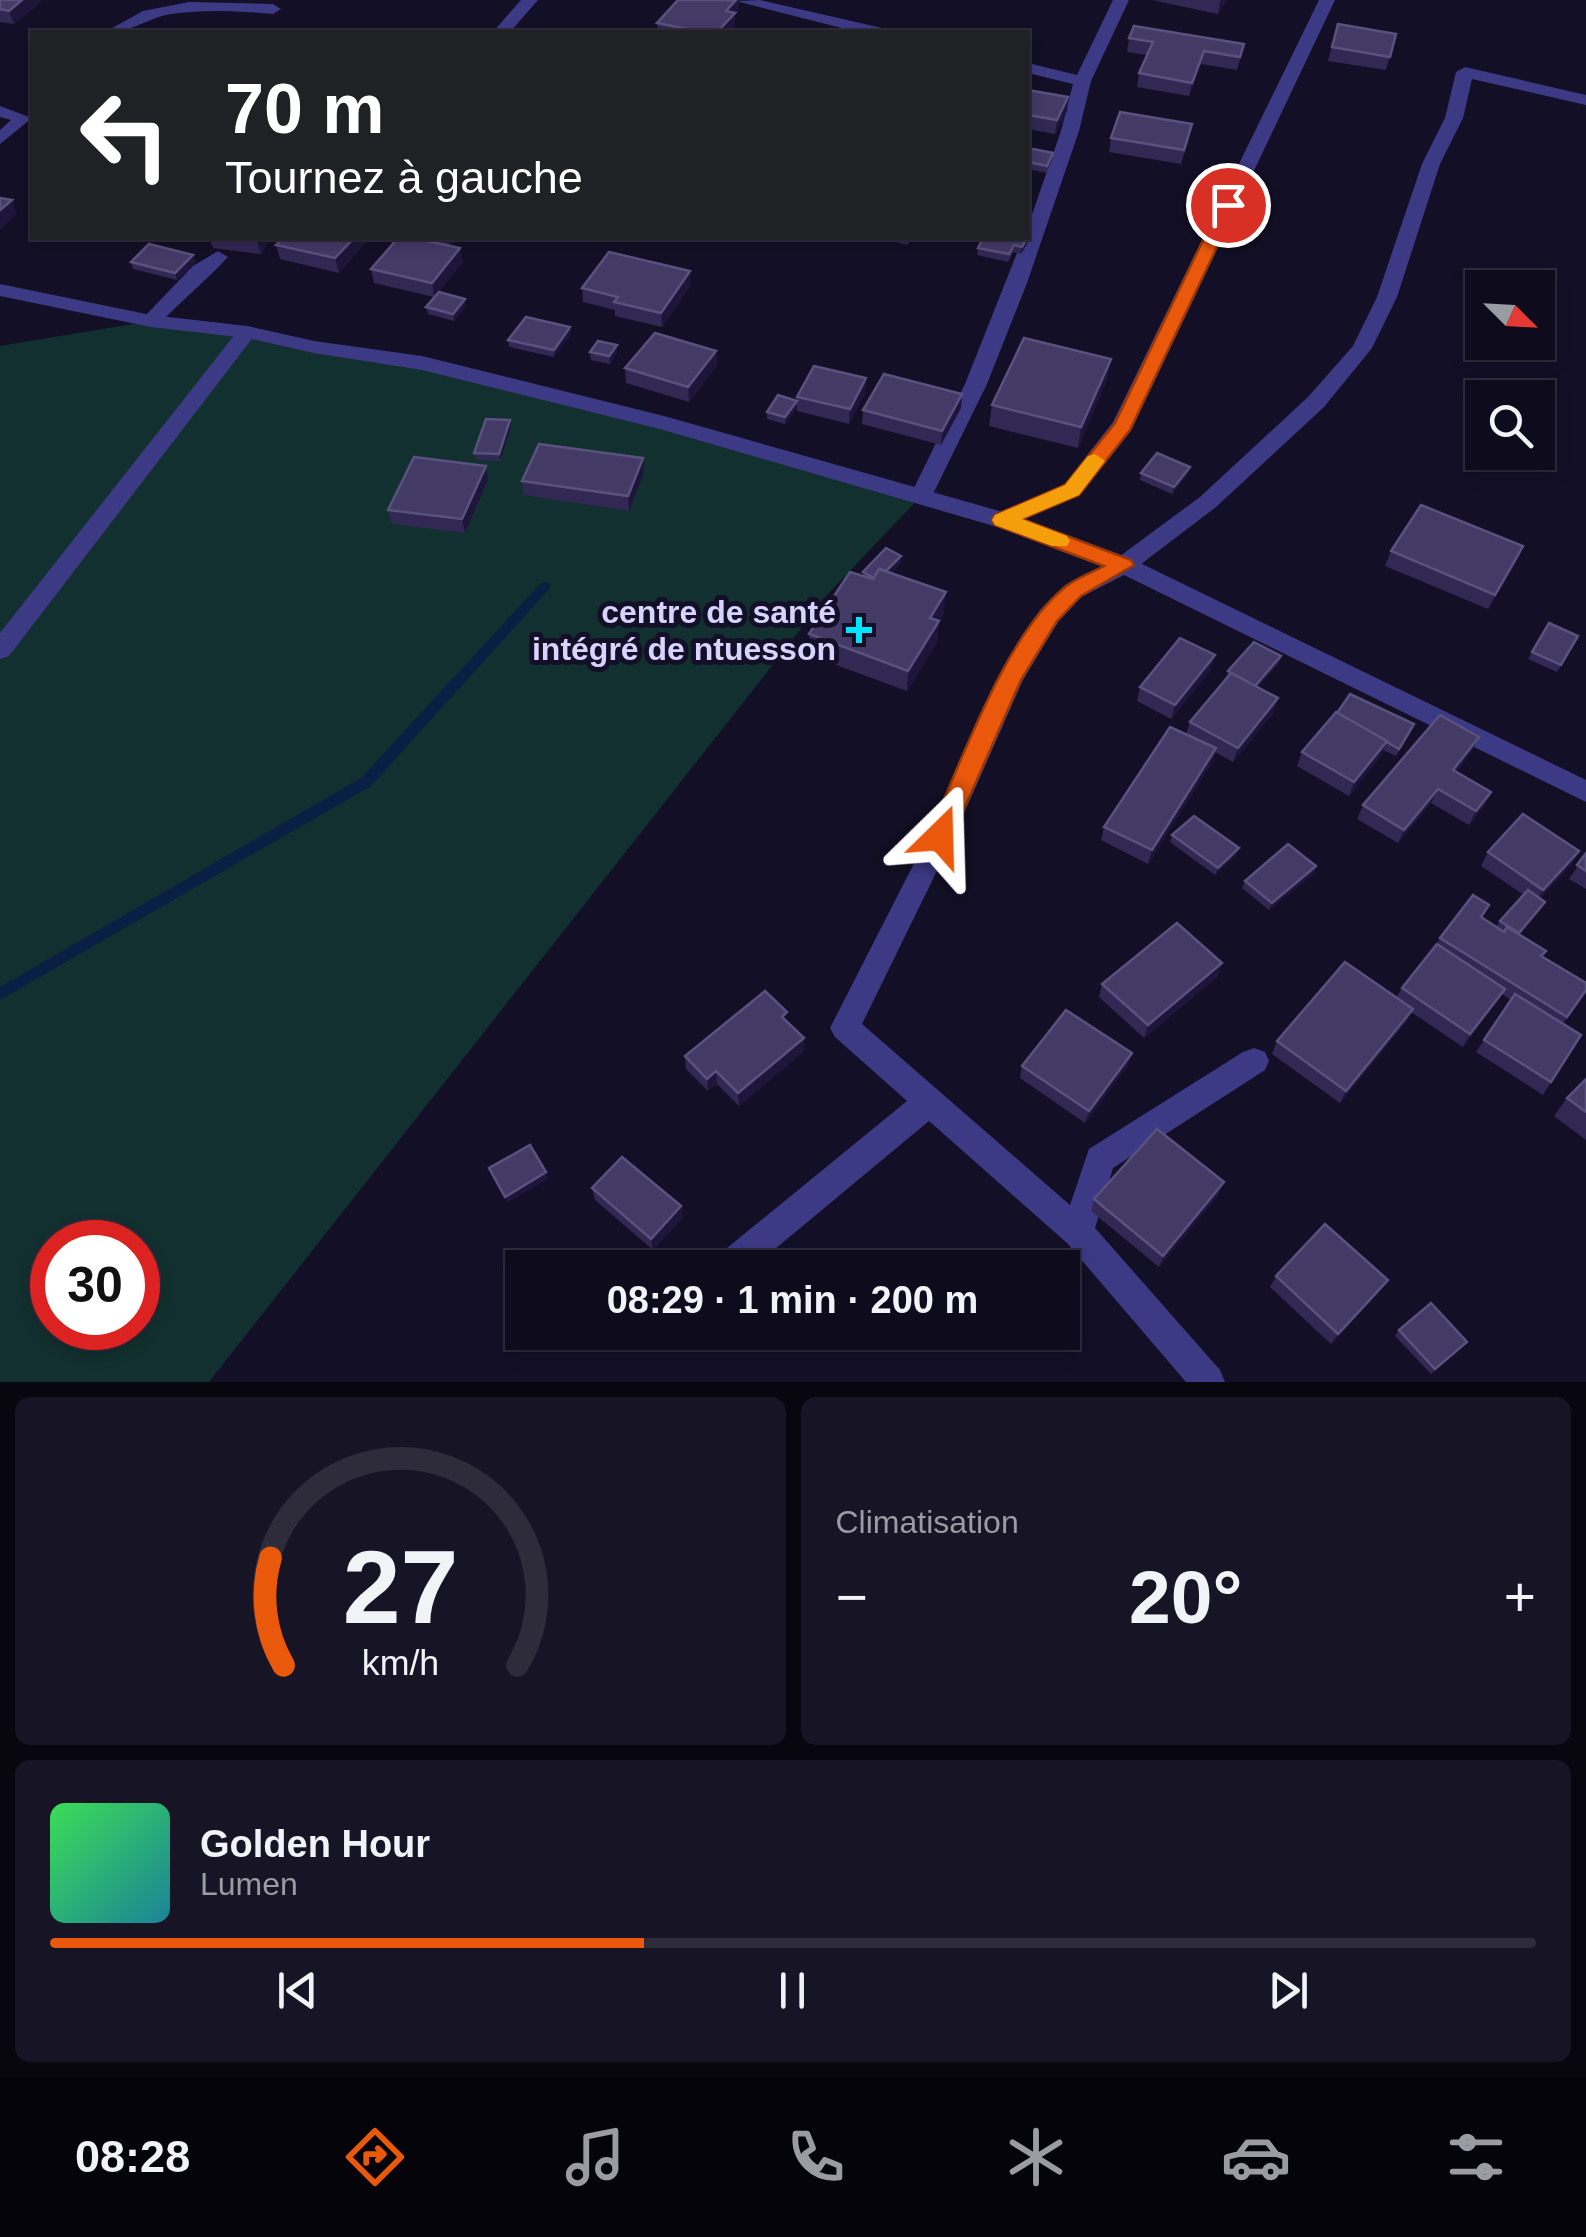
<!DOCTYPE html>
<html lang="fr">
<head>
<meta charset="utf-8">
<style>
	body { margin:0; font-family:Helvetica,sans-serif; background:#171425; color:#f1f3f6; height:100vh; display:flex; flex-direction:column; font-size:38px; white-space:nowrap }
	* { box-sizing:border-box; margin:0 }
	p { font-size:32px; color:#9b9ba3 }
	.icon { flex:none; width:55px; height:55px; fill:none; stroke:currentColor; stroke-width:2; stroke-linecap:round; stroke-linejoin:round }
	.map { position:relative; height:1382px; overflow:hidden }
	.sheet { display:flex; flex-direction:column; gap:15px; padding:15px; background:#08060f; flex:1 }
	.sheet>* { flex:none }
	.hud { position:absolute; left:30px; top:30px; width:1000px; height:210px; border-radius:0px; box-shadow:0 5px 15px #0003,0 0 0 2px #2e2b3b; background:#202124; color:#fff; overflow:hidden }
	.needle { width:65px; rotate:114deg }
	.buttons { position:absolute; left:1465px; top:270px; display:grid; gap:20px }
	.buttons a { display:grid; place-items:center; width:90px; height:90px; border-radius:0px; background:#0e0b1c; box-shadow:0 5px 15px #0003,0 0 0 2px #2e2b3b; font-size:50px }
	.speed { position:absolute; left:30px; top:1220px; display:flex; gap:20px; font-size:50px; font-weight:700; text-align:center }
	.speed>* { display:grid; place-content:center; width:130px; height:130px; border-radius:50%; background:#0e0b1c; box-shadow:0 5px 15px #0003,0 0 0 2px #2e2b3b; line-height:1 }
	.speed .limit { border:15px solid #d22; background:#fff; color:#111 }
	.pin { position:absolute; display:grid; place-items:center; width:85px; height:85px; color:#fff; margin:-42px; border:5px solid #fff; border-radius:50%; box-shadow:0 2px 10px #0007 }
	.me { position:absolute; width:110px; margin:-55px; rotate:22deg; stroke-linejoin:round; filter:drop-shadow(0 0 8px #0008) }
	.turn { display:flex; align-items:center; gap:35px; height:210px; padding:0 30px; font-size:45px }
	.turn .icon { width:130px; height:130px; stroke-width:2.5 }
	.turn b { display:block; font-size:70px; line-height:85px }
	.big { font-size:75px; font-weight:700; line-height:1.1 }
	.sheet .widget { flex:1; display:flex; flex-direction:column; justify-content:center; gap:15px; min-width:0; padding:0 35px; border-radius:15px; background:#171425 }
	.sheet .dial { align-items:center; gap:0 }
	.dial svg { height:260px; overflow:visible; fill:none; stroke:#2e2b3b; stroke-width:7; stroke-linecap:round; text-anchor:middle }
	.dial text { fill:#f1f3f6; stroke:none }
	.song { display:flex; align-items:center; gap:30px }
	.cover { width:120px; height:120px; border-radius:15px; background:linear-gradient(135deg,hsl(130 70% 55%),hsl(190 70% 35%)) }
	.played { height:10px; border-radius:5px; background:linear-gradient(90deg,#ea580c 40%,#2e2b3b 40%) }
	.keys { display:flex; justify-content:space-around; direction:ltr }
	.heat { display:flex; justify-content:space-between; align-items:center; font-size:55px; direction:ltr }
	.sheet .tiles { flex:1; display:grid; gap:15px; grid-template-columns:1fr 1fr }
	.widget:last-child { grid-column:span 2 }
	.trip { position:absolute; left:505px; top:1250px; width:575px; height:100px; border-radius:0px; background:#0e0b1c; box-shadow:0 5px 15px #0003,0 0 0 2px #2e2b3b; font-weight:700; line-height:100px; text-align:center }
	.tab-bar { display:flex; height:160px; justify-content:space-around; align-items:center; background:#06040b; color:#9b9ba3 }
	.tab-bar .icon { width:70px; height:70px }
	.tab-bar .selected { color:#ea580c }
	.tab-bar b { font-size:45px; color:#f1f3f6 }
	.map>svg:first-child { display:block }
	.green { fill:#12302f; fill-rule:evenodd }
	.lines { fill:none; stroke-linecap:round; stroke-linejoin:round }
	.stream { fill:#0a1f44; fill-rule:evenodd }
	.minor { fill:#3d3a85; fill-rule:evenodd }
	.tertiary { fill:#3d3a85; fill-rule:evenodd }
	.wall { fill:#312854 }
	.shaded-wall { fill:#1d163a }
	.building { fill:#433a66; stroke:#5a527e; stroke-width:2.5 }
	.route { fill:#ea580c; stroke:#983908; stroke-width:2.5 }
	.slow { fill:#f59e0b }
	.poi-dot { fill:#00e5ff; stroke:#130f26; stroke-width:4 }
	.labels { text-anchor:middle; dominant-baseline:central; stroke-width:10; stroke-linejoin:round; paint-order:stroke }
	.poi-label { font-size:32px; font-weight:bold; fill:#d9d4ff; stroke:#130f26; text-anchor:end }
</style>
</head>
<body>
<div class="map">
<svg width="1586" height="1382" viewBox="0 0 1586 1382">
	<rect width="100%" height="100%" fill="#130f26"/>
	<!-- green -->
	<path class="green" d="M151,321L422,363L921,496L830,592L209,1382H0V346ZM52,1242H138V1328H52Z"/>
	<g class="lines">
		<!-- stream -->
		<polygon class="stream" points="545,582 549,583 551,586 549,589 371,786 0,1000 0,987 361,778 541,583"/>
		<!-- minor -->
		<g class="minor">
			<polygon points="521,0 538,0 510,32 493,32"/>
			<polygon points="760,0 882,28 884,32 857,32 736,1"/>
			<polygon points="1113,0 1129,0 1091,81 1079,131 1027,283 987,384 932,496 929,501 913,501 910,496 965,384 1023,238 1028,238 1028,226 1061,131 1073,84 1028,73 1028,63 1077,75"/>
			<polygon points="1319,0 1335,0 1131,430 1080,495 1010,526 994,526 991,520 994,514 1064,485 1113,422"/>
			<path d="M189,2L273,4L281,9L273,14C239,11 205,9 171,14C147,18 129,34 105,32L143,11Z"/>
			<polygon points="1465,67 1586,95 1586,105 1472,79 1463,118 1440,164 1397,297 1372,348 1324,407 1216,507 1132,571 1081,597 1058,622 1023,680 954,836 862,1024 1070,1205 1089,1149 1243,1052 1254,1048 1265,1052 1269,1061 1265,1070 1113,1168 1095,1228 1220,1370 1225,1382 1186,1382 1067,1243 929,1121 752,1268 711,1268 716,1257 907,1101 835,1037 830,1028 928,836 999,678 1040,610 1065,585 1116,559 1200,497 1308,397 1353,346 1377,297 1422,164 1445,118 1456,72"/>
			<polygon points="0,106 32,118 0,144 0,130 11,120 0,117"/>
			<path d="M218,251L228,257C207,280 180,302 158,325H144V317L193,266Z"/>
			<polygon points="247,326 254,328 254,336 9,656 0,659 0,633 240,328"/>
		</g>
		<!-- tertiary -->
		<polygon class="tertiary" points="0,284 151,315 247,326 314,341 422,356 664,416 1010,514 1132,559 1586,780 1586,802 1116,571 994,526 660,429 422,370 314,353 247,338 151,327 0,296"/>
	</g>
	<!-- wall -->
	<g class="wall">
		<polygon points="0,0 41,2 14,24 0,22"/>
		<polygon points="1152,0 1227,0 1218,14"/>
		<polygon points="739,10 735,15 735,26 730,32 658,32 657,23"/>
		<polygon points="1338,24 1396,34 1386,70 1328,61"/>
		<polygon points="1129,38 1244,44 1237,70 1201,64 1189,96 1137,87 1139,73 1147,55 1127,52"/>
		<polygon points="1028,90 1068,97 1067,111 1055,134 1028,129"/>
		<polygon points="1111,138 1189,138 1181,164 1109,152"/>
		<polygon points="1028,148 1053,153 1052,161 1046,173 1028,169"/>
		<polygon points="209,238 272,238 261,254 213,248"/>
		<polygon points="283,238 366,238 367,241 339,273 280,259 276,245"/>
		<polygon points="398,238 459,238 451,246 460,248 463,262 434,297 374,283 371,269"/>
		<polygon points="880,238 912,238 907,245"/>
		<polygon points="954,238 977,238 974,242"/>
		<polygon points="1030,238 1021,254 1013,252 1008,262 977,255 978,248"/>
		<polygon points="193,255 196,262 177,280 133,269 131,262"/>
		<polygon points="691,285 662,327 615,316 615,310 583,302 582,288"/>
		<polygon points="466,306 454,321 428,314 426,307"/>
		<polygon points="571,334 554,357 509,347 508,340"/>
		<polygon points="716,351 717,365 689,402 626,383 625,368"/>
		<polygon points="590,352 617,352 610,364 591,360"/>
		<polygon points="1111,359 1107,379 1078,448 989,426 992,405"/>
		<polygon points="866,378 865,393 849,424 797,411 797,408 785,424 767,419 767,412 797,401 797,397"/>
		<polygon points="961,408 941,445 862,424 863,410"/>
		<polygon points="511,427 500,461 476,460 474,453"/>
		<polygon points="644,473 629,511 524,495 522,481"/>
		<polygon points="1141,473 1188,474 1172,494 1140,480"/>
		<polygon points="488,480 465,533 392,524 388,510"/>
		<polygon points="1523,546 1517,561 1488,609 1385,566 1391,551"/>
		<polygon points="901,563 891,573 944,613 939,622 937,642 907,691 809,655 809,634 863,576 863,572"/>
		<polygon points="1578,636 1557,672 1528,659 1532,652"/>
		<polygon points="1279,663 1258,687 1274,712 1233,762 1215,752 1212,762 1148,864 1101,840 1104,827 1186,734 1190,722 1226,679 1228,671"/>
		<polygon points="1211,669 1171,719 1137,701 1140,687"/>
		<polygon points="1411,731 1396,756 1383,750 1381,755 1349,796 1297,766 1302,752"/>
		<polygon points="1472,751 1456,772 1491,792 1484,806 1469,825 1431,803 1398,843 1357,819 1363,805"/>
		<polygon points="1172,835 1236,855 1215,875 1170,842"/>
		<polygon points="1579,851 1571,865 1540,898 1545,902 1519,934 1542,957 1586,990 1563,1024 1581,1035 1543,1095 1476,1052 1511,1000 1502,994 1463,1047 1411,1012 1406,1022 1340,1103 1272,1054 1277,1041 1396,998 1402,988 1437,944 1440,938 1482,918 1496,927 1500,921 1524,895 1481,866 1488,852"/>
		<polygon points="1586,853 1586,889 1569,879"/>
		<polygon points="1316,866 1314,873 1269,910 1242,888 1245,881"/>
		<polygon points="1222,963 1218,976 1144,1038 1099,997 1102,984"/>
		<polygon points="787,1022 804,1038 804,1051 739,1106 717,1084 708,1091 686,1069 685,1056"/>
		<polygon points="1128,1065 1085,1123 1020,1078 1022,1066"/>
		<polygon points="1586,1079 1586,1140 1554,1116 1567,1098"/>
		<polygon points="592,1188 681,1206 683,1217 653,1250 595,1200"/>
		<polygon points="1219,1194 1159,1267 1091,1211 1094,1199"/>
		<polygon points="1276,1276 1388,1280 1380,1291 1331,1344 1270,1287"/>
		<polygon points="1399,1330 1467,1342 1431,1374 1395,1336"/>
	</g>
	<!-- shaded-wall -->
	<g class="shaded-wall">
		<polygon points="22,0 40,0 41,2 14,24 9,11"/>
		<polygon points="736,0 739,0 739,10 735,15 735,26 730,32 717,32 726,11"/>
		<polygon points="1221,0 1227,0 1218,14 1220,1"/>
		<polygon points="1204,51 1201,64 1189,96 1192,83"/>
		<polygon points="1068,97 1067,111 1055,134 1057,120"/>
		<polygon points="12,200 17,214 0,230 0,210"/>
		<polygon points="1031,230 1030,238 1021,254 1022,247"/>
		<polygon points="259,238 272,238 261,254 257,240"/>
		<polygon points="354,238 366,238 367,241 339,273 335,258"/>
		<polygon points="448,238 459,238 450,247"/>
		<polygon points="460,248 463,262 434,297 432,283"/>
		<polygon points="193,255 196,262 177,280 175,273"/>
		<polygon points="690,271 691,285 662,327 661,313"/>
		<polygon points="465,299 466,306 454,321 453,314"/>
		<polygon points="570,327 571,334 554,357 554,350"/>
		<polygon points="617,345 617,352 610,364 609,356"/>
		<polygon points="716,351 717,365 689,402 688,387"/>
		<polygon points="1111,359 1107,379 1078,448 1081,427"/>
		<polygon points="866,378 865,393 849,424 850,409"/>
		<polygon points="962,394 961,408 941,445 942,431"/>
		<polygon points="797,401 797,408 785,424 785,417"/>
		<polygon points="510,420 511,427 500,461 499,454"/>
		<polygon points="643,458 644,473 629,511 628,496"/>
		<polygon points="486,466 488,480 465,533 462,519"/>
		<polygon points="1190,467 1188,474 1172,494 1174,487"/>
		<polygon points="1523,546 1517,561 1488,609 1495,595"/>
		<polygon points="901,556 901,563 878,588 878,580"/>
		<polygon points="946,592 944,613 939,622 937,642 907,691 908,671 930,618"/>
		<polygon points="1215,655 1211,669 1171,719 1175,705"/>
		<polygon points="1281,656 1279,663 1253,693 1255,686"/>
		<polygon points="1278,698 1274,712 1233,762 1238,748"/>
		<polygon points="1479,737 1472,751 1446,784 1453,770"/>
		<polygon points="1387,741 1381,755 1349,796 1354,782"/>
		<polygon points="1216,748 1212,762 1148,864 1152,850"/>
		<polygon points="1438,789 1431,803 1398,843 1404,830"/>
		<polygon points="1491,792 1484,806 1469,825 1476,811"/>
		<polygon points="1239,848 1236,855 1215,875 1218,868"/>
		<polygon points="1579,851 1571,865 1535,903 1543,890"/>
		<polygon points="1316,866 1314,873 1269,910 1272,903"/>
		<polygon points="1222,963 1218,976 1144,1038 1148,1025"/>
		<polygon points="1505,989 1497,1002 1463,1047 1470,1034"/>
		<polygon points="1413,1009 1406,1022 1340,1103 1346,1091"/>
		<polygon points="804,1038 804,1051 739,1106 738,1093"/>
		<polygon points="1132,1053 1128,1065 1085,1123 1089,1111"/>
		<polygon points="716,1071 717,1084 708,1091 707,1079"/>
		<polygon points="546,1172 548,1179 507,1203 505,1197"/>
		<polygon points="1224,1182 1219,1194 1159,1267 1163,1256"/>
		<polygon points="681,1206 683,1217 653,1250 651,1239"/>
		<polygon points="1388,1280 1380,1291 1331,1344 1338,1334"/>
	</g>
	<!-- building -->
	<g class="building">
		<polygon points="0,0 22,0 9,11 0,9"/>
		<polygon points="678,0 736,0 726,11 735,13 717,32 702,32 657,23"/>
		<polygon points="1338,24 1396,34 1390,57 1332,47"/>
		<polygon points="1134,26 1244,44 1240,57 1204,51 1192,83 1139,73 1153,42 1129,38"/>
		<polygon points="1028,90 1068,97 1057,120 1028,115"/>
		<polygon points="1120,112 1192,124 1184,150 1111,138"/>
		<polygon points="1028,148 1053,153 1047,166 1028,162"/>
		<polygon points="0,198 12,200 0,210"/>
		<polygon points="283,238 354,238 335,258 276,245"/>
		<polygon points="398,238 412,238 460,248 432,283 371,269"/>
		<polygon points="983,238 1027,238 1022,247 1014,245 1009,254 978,248"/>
		<polygon points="149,244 193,255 175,273 131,262"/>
		<polygon points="609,252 690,271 661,313 614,302 618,297 582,288"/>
		<polygon points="439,292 465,299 453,314 426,307"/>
		<polygon points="526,317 570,327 554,350 508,340"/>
		<polygon points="655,333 716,351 688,387 625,368"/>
		<polygon points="1024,338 1111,359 1081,427 992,405"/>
		<polygon points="598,341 617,345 609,356 590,352"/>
		<polygon points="814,366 866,378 850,409 797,397"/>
		<polygon points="884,374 962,394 942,431 863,410"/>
		<polygon points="778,395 797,401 785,417 767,412"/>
		<polygon points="486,419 510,420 499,454 474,453"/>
		<polygon points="539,444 643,458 628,496 522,481"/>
		<polygon points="1157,453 1190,467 1174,487 1141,473"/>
		<polygon points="414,457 486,466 462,519 388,510"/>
		<polygon points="1421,505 1523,546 1495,595 1391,551"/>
		<polygon points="886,548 901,556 886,571 879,569 874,578 863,572"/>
		<polygon points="879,569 946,592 930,618 939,621 908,671 809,634 850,572 873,579"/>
		<polygon points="1549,623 1578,636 1561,665 1532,652"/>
		<polygon points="1180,638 1215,655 1175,705 1140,687"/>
		<polygon points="1254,642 1281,656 1255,686 1228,671"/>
		<polygon points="1231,673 1278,698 1238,748 1190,722"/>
		<polygon points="1350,694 1414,724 1399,749 1337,713"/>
		<polygon points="1336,712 1387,741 1354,782 1302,752"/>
		<polygon points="1440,715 1479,737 1453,770 1491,792 1476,811 1438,789 1404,830 1363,805"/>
		<polygon points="1170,727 1216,748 1152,850 1104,827"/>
		<polygon points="1523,814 1579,851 1543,890 1488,852"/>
		<polygon points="1194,816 1239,848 1218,868 1172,835"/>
		<polygon points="1288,844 1316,866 1272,903 1245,881"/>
		<polygon points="1586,853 1586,871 1577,865"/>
		<polygon points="1528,890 1545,902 1519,933 1500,921"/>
		<polygon points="1473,895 1489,905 1481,917 1504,932 1507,927 1546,951 1541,956 1586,983 1586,990 1567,1017 1440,938"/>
		<polygon points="1177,923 1222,963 1148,1025 1102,984"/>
		<polygon points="1437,944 1505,989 1470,1034 1402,988"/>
		<polygon points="1345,962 1413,1009 1346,1091 1277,1041"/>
		<polygon points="765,991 787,1012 782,1017 804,1038 738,1093 716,1071 707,1079 685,1056"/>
		<polygon points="1515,994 1581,1035 1551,1082 1484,1040"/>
		<polygon points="1066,1010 1132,1053 1089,1111 1022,1066"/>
		<polygon points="1586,1079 1586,1112 1567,1098"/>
		<polygon points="1157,1129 1224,1182 1163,1256 1094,1199"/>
		<polygon points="530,1145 546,1172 505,1197 489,1168"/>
		<polygon points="622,1157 681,1206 651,1239 592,1188"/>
		<polygon points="1325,1224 1388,1280 1338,1334 1276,1276"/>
		<polygon points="1431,1303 1467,1342 1435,1369 1399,1330"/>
	</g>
	<!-- route -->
	<path class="route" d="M1228,200L1237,205L1130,430L1079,495L1022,519L1131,560L1134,565L1081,596L1057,621L1021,680L949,843H932L928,836C961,764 1004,637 1064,588C1075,578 1091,573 1104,566L995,525L992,520L995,515L1065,485L1115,423L1220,205Z"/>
	<!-- slow -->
	<polygon class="slow" points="1095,454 1105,461 1079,495 1022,519 1067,536 1070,541 1067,546 1052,546 995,525 992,520 995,515 1065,485 1088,456"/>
	<!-- markers -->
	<path class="poi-dot" d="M854 615h10v10h10v10h-10v10h-10v-10h-10v-10h10z"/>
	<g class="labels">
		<!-- poi labels -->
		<g class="poi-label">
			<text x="836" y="612">centre de santé<tspan x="836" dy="37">intégré de ntuesson</tspan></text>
		</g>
	</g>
</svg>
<div class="buttons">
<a><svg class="needle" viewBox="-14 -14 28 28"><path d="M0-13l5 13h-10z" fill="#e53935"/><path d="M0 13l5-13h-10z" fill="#9b9ba3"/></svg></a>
<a><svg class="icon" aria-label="search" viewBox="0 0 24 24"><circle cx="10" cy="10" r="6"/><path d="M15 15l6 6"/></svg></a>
</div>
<div class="speed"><div class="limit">30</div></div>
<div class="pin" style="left:1228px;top:205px;background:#d93025"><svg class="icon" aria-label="arrive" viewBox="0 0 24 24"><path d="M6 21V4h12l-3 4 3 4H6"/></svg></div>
<svg class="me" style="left:940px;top:836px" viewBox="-20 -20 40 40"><path d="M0-17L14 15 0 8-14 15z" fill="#ea580c" stroke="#fff" stroke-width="4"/></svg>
<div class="trip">08:29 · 1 min · 200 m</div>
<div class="hud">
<div class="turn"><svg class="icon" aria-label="left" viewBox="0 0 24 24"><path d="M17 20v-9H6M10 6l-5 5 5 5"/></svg><div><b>70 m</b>Tournez à gauche</div></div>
</div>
</div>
<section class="sheet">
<div class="tiles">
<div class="widget dial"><svg viewBox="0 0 100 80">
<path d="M14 69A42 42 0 1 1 86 69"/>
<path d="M14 69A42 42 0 0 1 10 36" stroke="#ea580c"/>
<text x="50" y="56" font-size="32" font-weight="700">27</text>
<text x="50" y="72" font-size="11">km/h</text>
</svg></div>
<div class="widget"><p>Climatisation</p>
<div class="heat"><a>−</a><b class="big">20°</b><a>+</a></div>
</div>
<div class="widget">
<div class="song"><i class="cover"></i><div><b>Golden Hour</b><p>Lumen</p></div></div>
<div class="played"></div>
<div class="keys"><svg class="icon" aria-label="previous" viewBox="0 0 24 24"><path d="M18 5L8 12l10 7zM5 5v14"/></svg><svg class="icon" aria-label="pause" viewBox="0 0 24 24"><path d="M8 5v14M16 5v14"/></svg><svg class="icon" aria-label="next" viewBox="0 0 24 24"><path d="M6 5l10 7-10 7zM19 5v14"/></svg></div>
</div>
</div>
</section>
<nav class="tab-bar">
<b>08:28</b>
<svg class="icon selected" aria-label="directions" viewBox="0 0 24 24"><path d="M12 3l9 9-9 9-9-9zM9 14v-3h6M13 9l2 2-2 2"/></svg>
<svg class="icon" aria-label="music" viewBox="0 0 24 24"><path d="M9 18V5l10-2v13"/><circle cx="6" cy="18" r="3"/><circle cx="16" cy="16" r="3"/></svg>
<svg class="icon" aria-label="phone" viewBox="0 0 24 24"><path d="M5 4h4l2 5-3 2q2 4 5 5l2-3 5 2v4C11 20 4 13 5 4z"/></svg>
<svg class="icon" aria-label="climate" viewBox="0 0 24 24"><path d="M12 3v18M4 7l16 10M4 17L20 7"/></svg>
<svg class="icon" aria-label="car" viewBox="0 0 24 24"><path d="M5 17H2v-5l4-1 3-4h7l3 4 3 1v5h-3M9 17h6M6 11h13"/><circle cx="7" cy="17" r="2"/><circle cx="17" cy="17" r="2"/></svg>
<svg class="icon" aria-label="filters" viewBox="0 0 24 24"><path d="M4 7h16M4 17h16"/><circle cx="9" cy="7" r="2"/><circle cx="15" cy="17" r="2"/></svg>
</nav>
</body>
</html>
